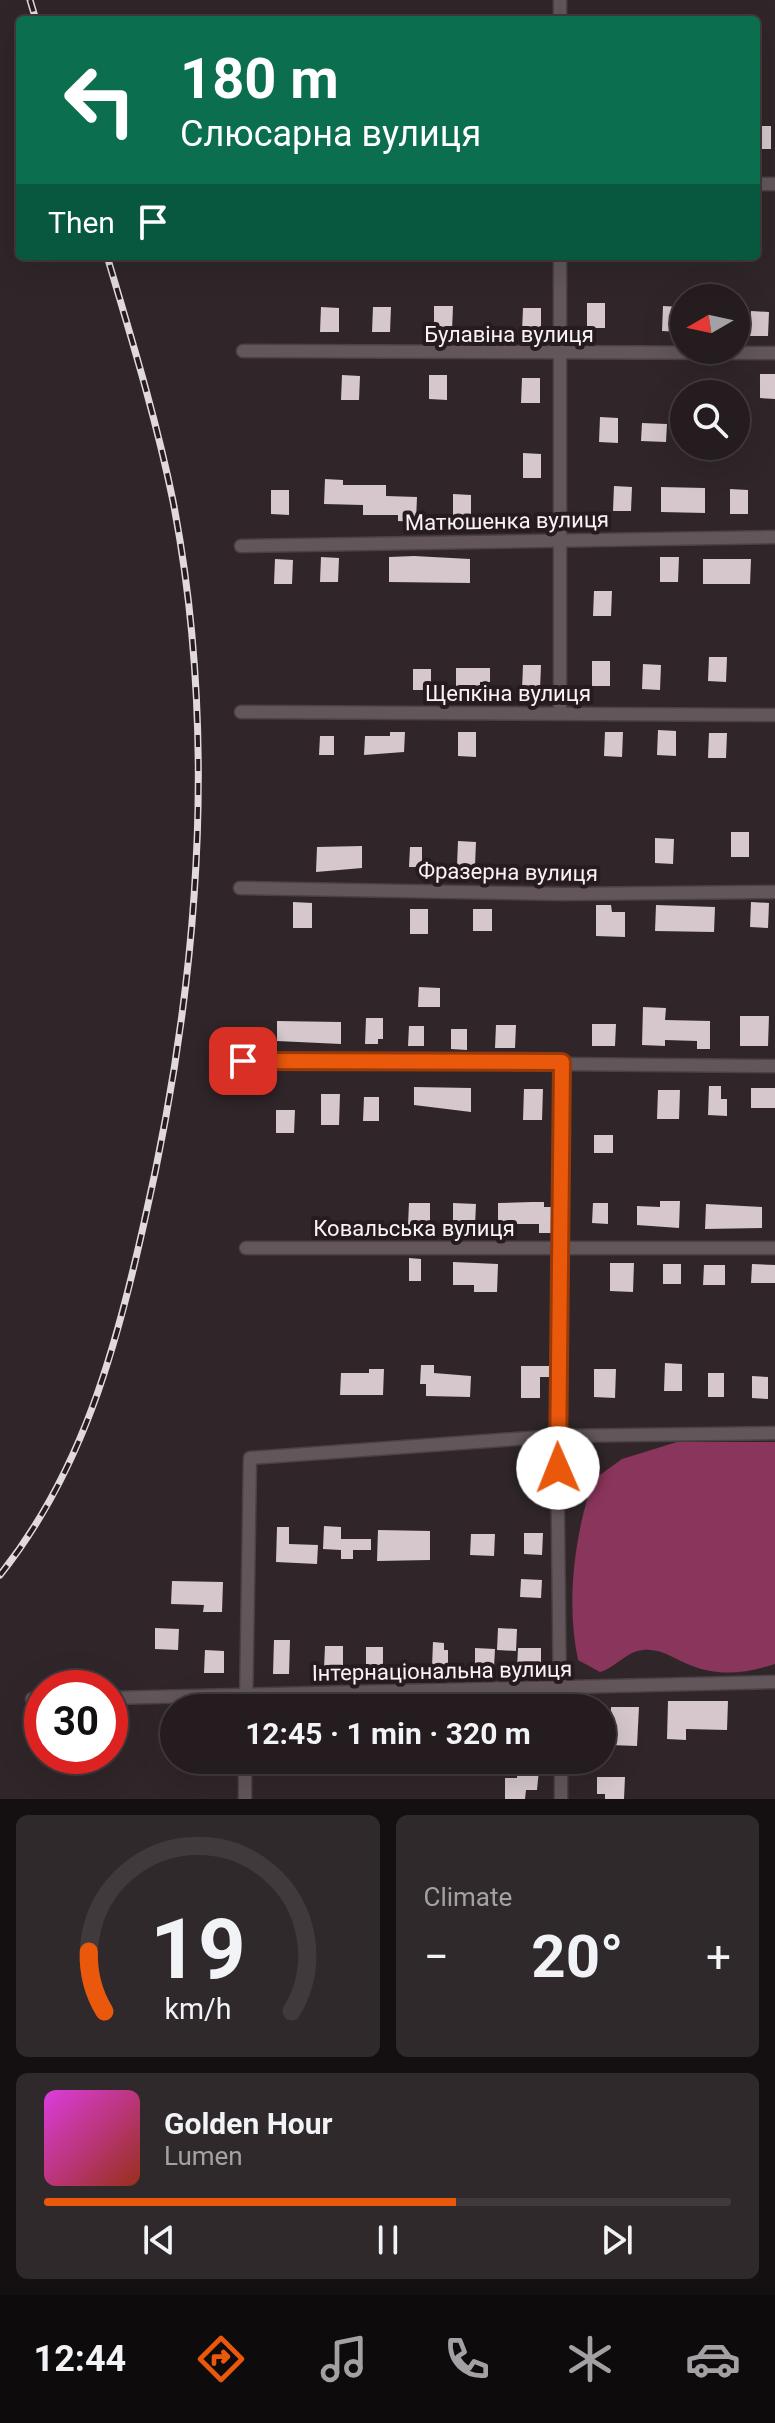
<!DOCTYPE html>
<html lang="en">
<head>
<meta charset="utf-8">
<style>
	body { margin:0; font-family:Roboto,sans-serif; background:#30292c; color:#f1f3f6; height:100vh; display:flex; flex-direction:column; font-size:30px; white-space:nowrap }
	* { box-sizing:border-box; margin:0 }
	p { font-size:26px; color:#a3a1a4 }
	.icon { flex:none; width:44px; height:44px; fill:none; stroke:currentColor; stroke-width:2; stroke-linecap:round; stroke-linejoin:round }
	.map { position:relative; height:1799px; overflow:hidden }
	.drawer { display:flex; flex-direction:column; gap:16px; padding:16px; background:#140f11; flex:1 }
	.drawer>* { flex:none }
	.top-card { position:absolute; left:16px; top:16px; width:744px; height:244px; border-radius:8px; box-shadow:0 8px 32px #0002,0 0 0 2px #413a3d; background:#0b6e4f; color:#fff; overflow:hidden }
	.needle { width:52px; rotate:261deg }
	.controls { position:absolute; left:670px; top:284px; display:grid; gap:16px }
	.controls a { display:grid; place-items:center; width:80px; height:80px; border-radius:50%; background:#241c1f; box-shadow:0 8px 32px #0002,0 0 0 2px #413a3d; font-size:40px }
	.speed { position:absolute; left:24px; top:1670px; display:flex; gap:16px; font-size:40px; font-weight:700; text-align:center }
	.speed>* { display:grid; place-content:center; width:104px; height:104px; border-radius:50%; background:#241c1f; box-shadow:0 8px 32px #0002,0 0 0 2px #413a3d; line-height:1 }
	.speed .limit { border:12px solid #d22; background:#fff; color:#111 }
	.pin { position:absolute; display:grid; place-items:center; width:68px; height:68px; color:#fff; margin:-34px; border-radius:16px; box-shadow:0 4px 12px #0006 }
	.me { position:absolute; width:88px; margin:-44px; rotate:359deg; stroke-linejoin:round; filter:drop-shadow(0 0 6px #0008) }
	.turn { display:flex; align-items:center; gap:28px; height:168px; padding:0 32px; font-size:36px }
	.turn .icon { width:104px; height:104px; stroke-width:2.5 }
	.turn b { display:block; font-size:56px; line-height:68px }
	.then { display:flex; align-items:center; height:76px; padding:0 32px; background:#0003; gap:16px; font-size:30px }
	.big { font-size:60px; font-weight:700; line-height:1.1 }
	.drawer .card { flex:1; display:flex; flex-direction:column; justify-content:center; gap:12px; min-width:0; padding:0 28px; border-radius:12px; background:#30292c }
	.drawer .dial { align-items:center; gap:0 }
	.dial svg { height:208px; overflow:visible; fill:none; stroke:#413a3d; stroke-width:7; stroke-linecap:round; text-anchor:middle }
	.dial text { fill:#f1f3f6; stroke:none }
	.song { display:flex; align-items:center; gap:24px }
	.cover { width:96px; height:96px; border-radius:12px; background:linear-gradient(135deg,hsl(300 70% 55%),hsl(10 70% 35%)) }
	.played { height:8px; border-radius:4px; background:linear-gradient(90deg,#ea580c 60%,#413a3d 60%) }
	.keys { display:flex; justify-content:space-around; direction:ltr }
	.heat { display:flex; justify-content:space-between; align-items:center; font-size:44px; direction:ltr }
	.drawer .tiles { flex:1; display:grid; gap:16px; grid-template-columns:1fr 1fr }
	.card:last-child { grid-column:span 2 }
	.trip { position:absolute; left:160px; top:1694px; width:456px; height:80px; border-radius:40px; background:#241c1f; box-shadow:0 8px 32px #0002,0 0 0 2px #413a3d; font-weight:700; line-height:80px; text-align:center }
	.menu { display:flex; height:128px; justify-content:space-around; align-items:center; background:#0e0b0c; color:#a3a1a4 }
	.menu .icon { width:56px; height:56px }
	.menu .on { color:#ea580c }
	.menu b { font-size:36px; color:#f1f3f6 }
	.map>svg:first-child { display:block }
	.forest { fill:#8a355b }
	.building { fill:#d5c7cc }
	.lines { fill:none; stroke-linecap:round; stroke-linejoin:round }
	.street-casing { stroke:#4a4144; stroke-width:15 }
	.street { stroke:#62565a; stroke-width:12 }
	.rail-casing { stroke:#e1dadc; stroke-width:7 }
	.rail { stroke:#261c20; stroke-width:4; stroke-dasharray:12; stroke-linecap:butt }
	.route-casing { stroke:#983908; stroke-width:20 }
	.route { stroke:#ea580c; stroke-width:14 }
	.labels { text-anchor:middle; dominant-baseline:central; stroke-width:8; stroke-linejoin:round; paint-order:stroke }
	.street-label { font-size:22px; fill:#faf3f5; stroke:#261c20 }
</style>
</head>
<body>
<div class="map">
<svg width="775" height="1799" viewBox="0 0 775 1799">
	<rect width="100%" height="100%" fill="#302629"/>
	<!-- forest -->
	<path class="forest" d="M677,1442H775V1664C746,1673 719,1677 690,1665C674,1659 661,1648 643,1650C625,1652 617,1667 600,1672L578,1660C566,1603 574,1537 593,1480L622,1459Z"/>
	<!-- building -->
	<g class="building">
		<rect x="756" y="126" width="15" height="23"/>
		<rect x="587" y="303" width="18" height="25"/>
		<polygon points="434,306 453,306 452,331 434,331"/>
		<polygon points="663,306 681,307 680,332 662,331"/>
		<polygon points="321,307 339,308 339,332 320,332"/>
		<polygon points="373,307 391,307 390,332 372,332"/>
		<polygon points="523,308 541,308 541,333 522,332"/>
		<polygon points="751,311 769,312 768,336 750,336"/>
		<polygon points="760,374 775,374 775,399 760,398"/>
		<polygon points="342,375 360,376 359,400 341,400"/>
		<polygon points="429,375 447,375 447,400 429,399"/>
		<polygon points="522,378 540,378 540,403 521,403"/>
		<polygon points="600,417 618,418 618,443 599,442"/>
		<polygon points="642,423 667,424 666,442 641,441"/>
		<polygon points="523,453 541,454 541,478 523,478"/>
		<polygon points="325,479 343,480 343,485 386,485 386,496 417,497 416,522 398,521 398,515 363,515 363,505 324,504"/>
		<polygon points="614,486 632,487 631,511 613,511"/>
		<polygon points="661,487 705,488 705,513 661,512"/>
		<polygon points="730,489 748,490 748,514 730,514"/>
		<polygon points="271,490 289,490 289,515 271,514"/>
		<polygon points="453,494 471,495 471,520 453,519"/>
		<polygon points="414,556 470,559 470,583 389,582 389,557"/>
		<polygon points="321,557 339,558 338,582 320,582"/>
		<polygon points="660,557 679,557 678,582 660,582"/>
		<polygon points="275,559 293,560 292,584 274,584"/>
		<polygon points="703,559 751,559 750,584 703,584"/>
		<polygon points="594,591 612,591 611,616 593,616"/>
		<polygon points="709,657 727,657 726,682 708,681"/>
		<rect x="592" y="661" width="18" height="25"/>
		<polygon points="643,664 661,665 660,690 642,689"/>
		<polygon points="523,665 541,665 540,690 522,690"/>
		<polygon points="456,668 490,668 490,682 480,682 480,690 456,690"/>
		<rect x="413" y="669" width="18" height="21"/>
		<polygon points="658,730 676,731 676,756 657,755"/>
		<polygon points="390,732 405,732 404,752 364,755 365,736 390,736"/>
		<polygon points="458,732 476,732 476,757 458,756"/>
		<polygon points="605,732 623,732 622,757 604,756"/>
		<polygon points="709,733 727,733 726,758 708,758"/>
		<polygon points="320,736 334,736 334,755 319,755"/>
		<rect x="731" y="832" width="18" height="25"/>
		<polygon points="655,838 674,839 673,864 655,863"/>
		<polygon points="458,841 476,842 475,866 457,866"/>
		<polygon points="362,846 362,868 316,872 317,847"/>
		<polygon points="410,847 422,847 422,867 409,867"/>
		<polygon points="293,902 312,903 312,928 293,928"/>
		<polygon points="751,902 769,903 768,928 750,927"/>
		<polygon points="596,905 611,905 612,912 625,912 625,937 596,936"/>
		<polygon points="656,905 715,907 714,932 655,931"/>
		<rect x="410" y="909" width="18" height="25"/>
		<rect x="473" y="909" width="19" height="22"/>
		<polygon points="419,987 440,988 440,1007 418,1007"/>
		<polygon points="643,1007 666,1008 665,1020 710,1021 710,1049 697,1049 697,1041 665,1040 665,1046 642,1045"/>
		<polygon points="740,1016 769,1016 768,1046 740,1046"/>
		<polygon points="366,1018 383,1018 383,1039 378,1039 378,1044 365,1044"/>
		<polygon points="277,1021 341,1022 341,1044 277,1041"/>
		<polygon points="592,1024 616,1024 615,1046 592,1046"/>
		<polygon points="496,1025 516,1025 515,1048 495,1048"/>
		<polygon points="409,1026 424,1026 424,1046 408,1046"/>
		<polygon points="451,1029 467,1029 467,1050 451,1049"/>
		<polygon points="709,1086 721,1086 721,1099 727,1099 727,1116 708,1115"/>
		<polygon points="414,1087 471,1088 471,1112 414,1105"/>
		<rect x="751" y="1088" width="24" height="20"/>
		<polygon points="524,1089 543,1089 542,1120 523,1120"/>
		<polygon points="658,1090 680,1090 679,1119 657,1119"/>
		<polygon points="321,1094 340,1094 339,1125 321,1125"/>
		<polygon points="364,1097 379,1097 379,1121 363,1121"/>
		<polygon points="276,1110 295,1110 294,1133 276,1133"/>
		<rect x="594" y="1135" width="19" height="18"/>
		<polygon points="660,1201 680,1201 679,1228 637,1225 637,1206 660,1207"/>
		<polygon points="532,1202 544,1202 544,1207 551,1207 551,1233 539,1233 539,1224 498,1224 498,1203"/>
		<polygon points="409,1203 430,1203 430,1225 408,1225"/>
		<polygon points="453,1203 476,1204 475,1225 453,1225"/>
		<polygon points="593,1203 608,1203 608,1224 592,1223"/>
		<polygon points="706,1204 762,1207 762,1228 705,1229"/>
		<polygon points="409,1258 421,1259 421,1281 409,1281"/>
		<polygon points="453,1262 498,1264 497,1292 474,1292 474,1285 453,1285"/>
		<polygon points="610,1263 634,1263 633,1292 610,1291"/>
		<rect x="663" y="1264" width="18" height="20"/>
		<polygon points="752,1264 775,1265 775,1283 751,1283"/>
		<polygon points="704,1265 725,1265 725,1285 703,1285"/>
		<polygon points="665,1363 682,1364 682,1391 664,1391"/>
		<polygon points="421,1365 434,1365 434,1373 471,1376 470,1397 426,1396 426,1384 420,1384"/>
		<polygon points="521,1366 549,1366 549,1377 540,1377 540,1398 521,1398"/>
		<polygon points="369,1369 384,1369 383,1395 340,1395 341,1373 369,1373"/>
		<polygon points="594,1369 616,1369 615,1398 594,1397"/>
		<rect x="708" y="1373" width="16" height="24"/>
		<polygon points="752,1376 768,1377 768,1399 752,1398"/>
		<polygon points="324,1526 341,1527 341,1539 371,1539 371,1550 353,1550 353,1559 341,1559 341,1550 323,1549"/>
		<polygon points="277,1527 289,1527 289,1544 318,1545 317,1564 276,1562"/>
		<polygon points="378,1530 430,1531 430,1560 377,1561"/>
		<polygon points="524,1533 543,1533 542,1555 524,1554"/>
		<polygon points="471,1534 495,1534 494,1556 470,1555"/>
		<polygon points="521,1579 542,1580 541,1598 520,1597"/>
		<polygon points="172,1581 223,1582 222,1612 203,1612 204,1605 171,1604"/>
		<polygon points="155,1628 179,1629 178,1650 155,1649"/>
		<polygon points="498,1628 517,1629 516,1651 497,1650"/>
		<polygon points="274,1640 290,1640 289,1674 273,1674"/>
		<polygon points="433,1642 444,1643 444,1650 448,1650 448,1667 432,1667"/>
		<polygon points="325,1646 343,1646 343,1670 324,1669"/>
		<rect x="366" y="1647" width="17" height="24"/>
		<polygon points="475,1648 495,1649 494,1667 475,1667"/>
		<polygon points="518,1648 541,1648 541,1670 517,1669"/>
		<polygon points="205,1650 224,1651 224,1673 204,1673"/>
		<polygon points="668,1701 728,1701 727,1730 686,1729 686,1740 667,1739"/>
		<polygon points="611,1707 639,1707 637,1746 610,1745"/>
		<polygon points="518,1760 540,1760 537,1790 526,1790 525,1799 505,1799 505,1778 517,1778"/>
		<polygon points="597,1777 625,1777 624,1799 605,1799 605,1794 597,1794"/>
	</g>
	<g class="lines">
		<!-- street casing -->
		<g class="street-casing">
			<g id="street">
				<polyline points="560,0 560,20"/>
				<polyline points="756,184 775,184"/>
				<polyline points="560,256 560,712"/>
				<polyline points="243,351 775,353"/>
				<polyline points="241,546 775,537"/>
				<polyline points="241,712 775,715"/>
				<polyline points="240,888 564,894 775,892"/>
				<polyline points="243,1061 775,1066"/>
				<polyline points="246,1248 775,1248"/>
				<polyline points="110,1698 775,1682"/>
				<polyline points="32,1699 42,1699"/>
				<polyline points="246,1708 250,1458 557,1436 775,1433"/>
				<polyline points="560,1708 557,1436 562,1062"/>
				<polyline points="561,1760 561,1799"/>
				<polyline points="245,1799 245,1760"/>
			</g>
		</g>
		<!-- street -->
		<use href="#street" class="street"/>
		<!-- rail casing -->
		<g class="rail-casing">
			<g id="rail">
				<polyline points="30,0 36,20"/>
				<path d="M0,1575C82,1472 116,1349 144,1223C198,988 219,740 173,501C156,418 131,337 107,256"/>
			</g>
		</g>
		<!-- rail -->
		<use href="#rail" class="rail"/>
	</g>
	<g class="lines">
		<!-- route casing -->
		<g class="route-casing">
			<polyline id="route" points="243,1061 562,1062 558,1468"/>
		</g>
		<!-- route -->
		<use href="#route" class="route"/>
	</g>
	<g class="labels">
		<!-- street labels -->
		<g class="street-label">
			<text x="509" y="334">Булавіна вулиця</text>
			<text transform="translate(507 521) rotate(-1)">Матюшенка вулиця</text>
			<text x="508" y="693">Щепкіна вулиця</text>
			<text transform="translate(508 872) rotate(1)">Фразерна вулиця</text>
			<text x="414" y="1228">Ковальська вулиця</text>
			<text transform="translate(442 1671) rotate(-1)">Інтернаціональна вулиця</text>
		</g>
	</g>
</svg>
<div class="controls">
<a><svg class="needle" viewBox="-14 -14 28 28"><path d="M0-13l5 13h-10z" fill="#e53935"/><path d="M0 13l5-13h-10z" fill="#a3a1a4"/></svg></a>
<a><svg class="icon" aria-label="search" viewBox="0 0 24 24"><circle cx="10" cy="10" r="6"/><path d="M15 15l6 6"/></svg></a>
</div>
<div class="speed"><div class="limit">30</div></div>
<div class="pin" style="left:243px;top:1061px;background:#d93025"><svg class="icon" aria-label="arrive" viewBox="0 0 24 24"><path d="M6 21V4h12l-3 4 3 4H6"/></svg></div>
<svg class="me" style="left:558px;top:1468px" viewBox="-20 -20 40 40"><circle r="19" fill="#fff"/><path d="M0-13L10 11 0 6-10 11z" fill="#ea580c"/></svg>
<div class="trip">12:45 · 1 min · 320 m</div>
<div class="top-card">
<div class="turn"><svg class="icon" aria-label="left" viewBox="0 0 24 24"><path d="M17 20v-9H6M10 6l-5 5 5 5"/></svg><div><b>180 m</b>Слюсарна вулиця</div></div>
<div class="then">Then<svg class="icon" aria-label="arrive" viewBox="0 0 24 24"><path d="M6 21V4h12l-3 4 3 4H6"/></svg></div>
</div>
</div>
<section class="drawer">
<div class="tiles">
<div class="card dial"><svg viewBox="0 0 100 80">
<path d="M14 69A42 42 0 1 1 86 69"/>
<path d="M14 69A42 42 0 0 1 8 46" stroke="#ea580c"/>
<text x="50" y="56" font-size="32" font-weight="700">19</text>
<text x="50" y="72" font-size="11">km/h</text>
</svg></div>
<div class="card"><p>Climate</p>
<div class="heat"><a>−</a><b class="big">20°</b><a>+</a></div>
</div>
<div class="card">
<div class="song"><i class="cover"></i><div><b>Golden Hour</b><p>Lumen</p></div></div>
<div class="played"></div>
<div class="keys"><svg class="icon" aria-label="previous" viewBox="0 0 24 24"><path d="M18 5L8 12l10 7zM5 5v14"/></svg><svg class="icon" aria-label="pause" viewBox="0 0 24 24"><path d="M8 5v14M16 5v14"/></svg><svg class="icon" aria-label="next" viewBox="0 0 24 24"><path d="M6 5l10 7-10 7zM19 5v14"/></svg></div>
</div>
</div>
</section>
<nav class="menu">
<b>12:44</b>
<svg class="icon on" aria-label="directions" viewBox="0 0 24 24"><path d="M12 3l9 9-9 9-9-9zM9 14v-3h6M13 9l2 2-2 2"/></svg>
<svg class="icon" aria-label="music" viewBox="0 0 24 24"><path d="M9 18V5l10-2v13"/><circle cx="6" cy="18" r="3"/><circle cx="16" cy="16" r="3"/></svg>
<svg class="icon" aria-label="phone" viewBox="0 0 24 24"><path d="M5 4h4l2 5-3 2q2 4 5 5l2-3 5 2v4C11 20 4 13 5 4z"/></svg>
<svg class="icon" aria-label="climate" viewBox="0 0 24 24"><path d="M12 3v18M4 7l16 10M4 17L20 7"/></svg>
<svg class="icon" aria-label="car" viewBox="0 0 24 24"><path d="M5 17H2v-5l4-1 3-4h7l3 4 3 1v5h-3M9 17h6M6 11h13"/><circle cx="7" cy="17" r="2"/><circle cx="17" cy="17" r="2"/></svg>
</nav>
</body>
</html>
